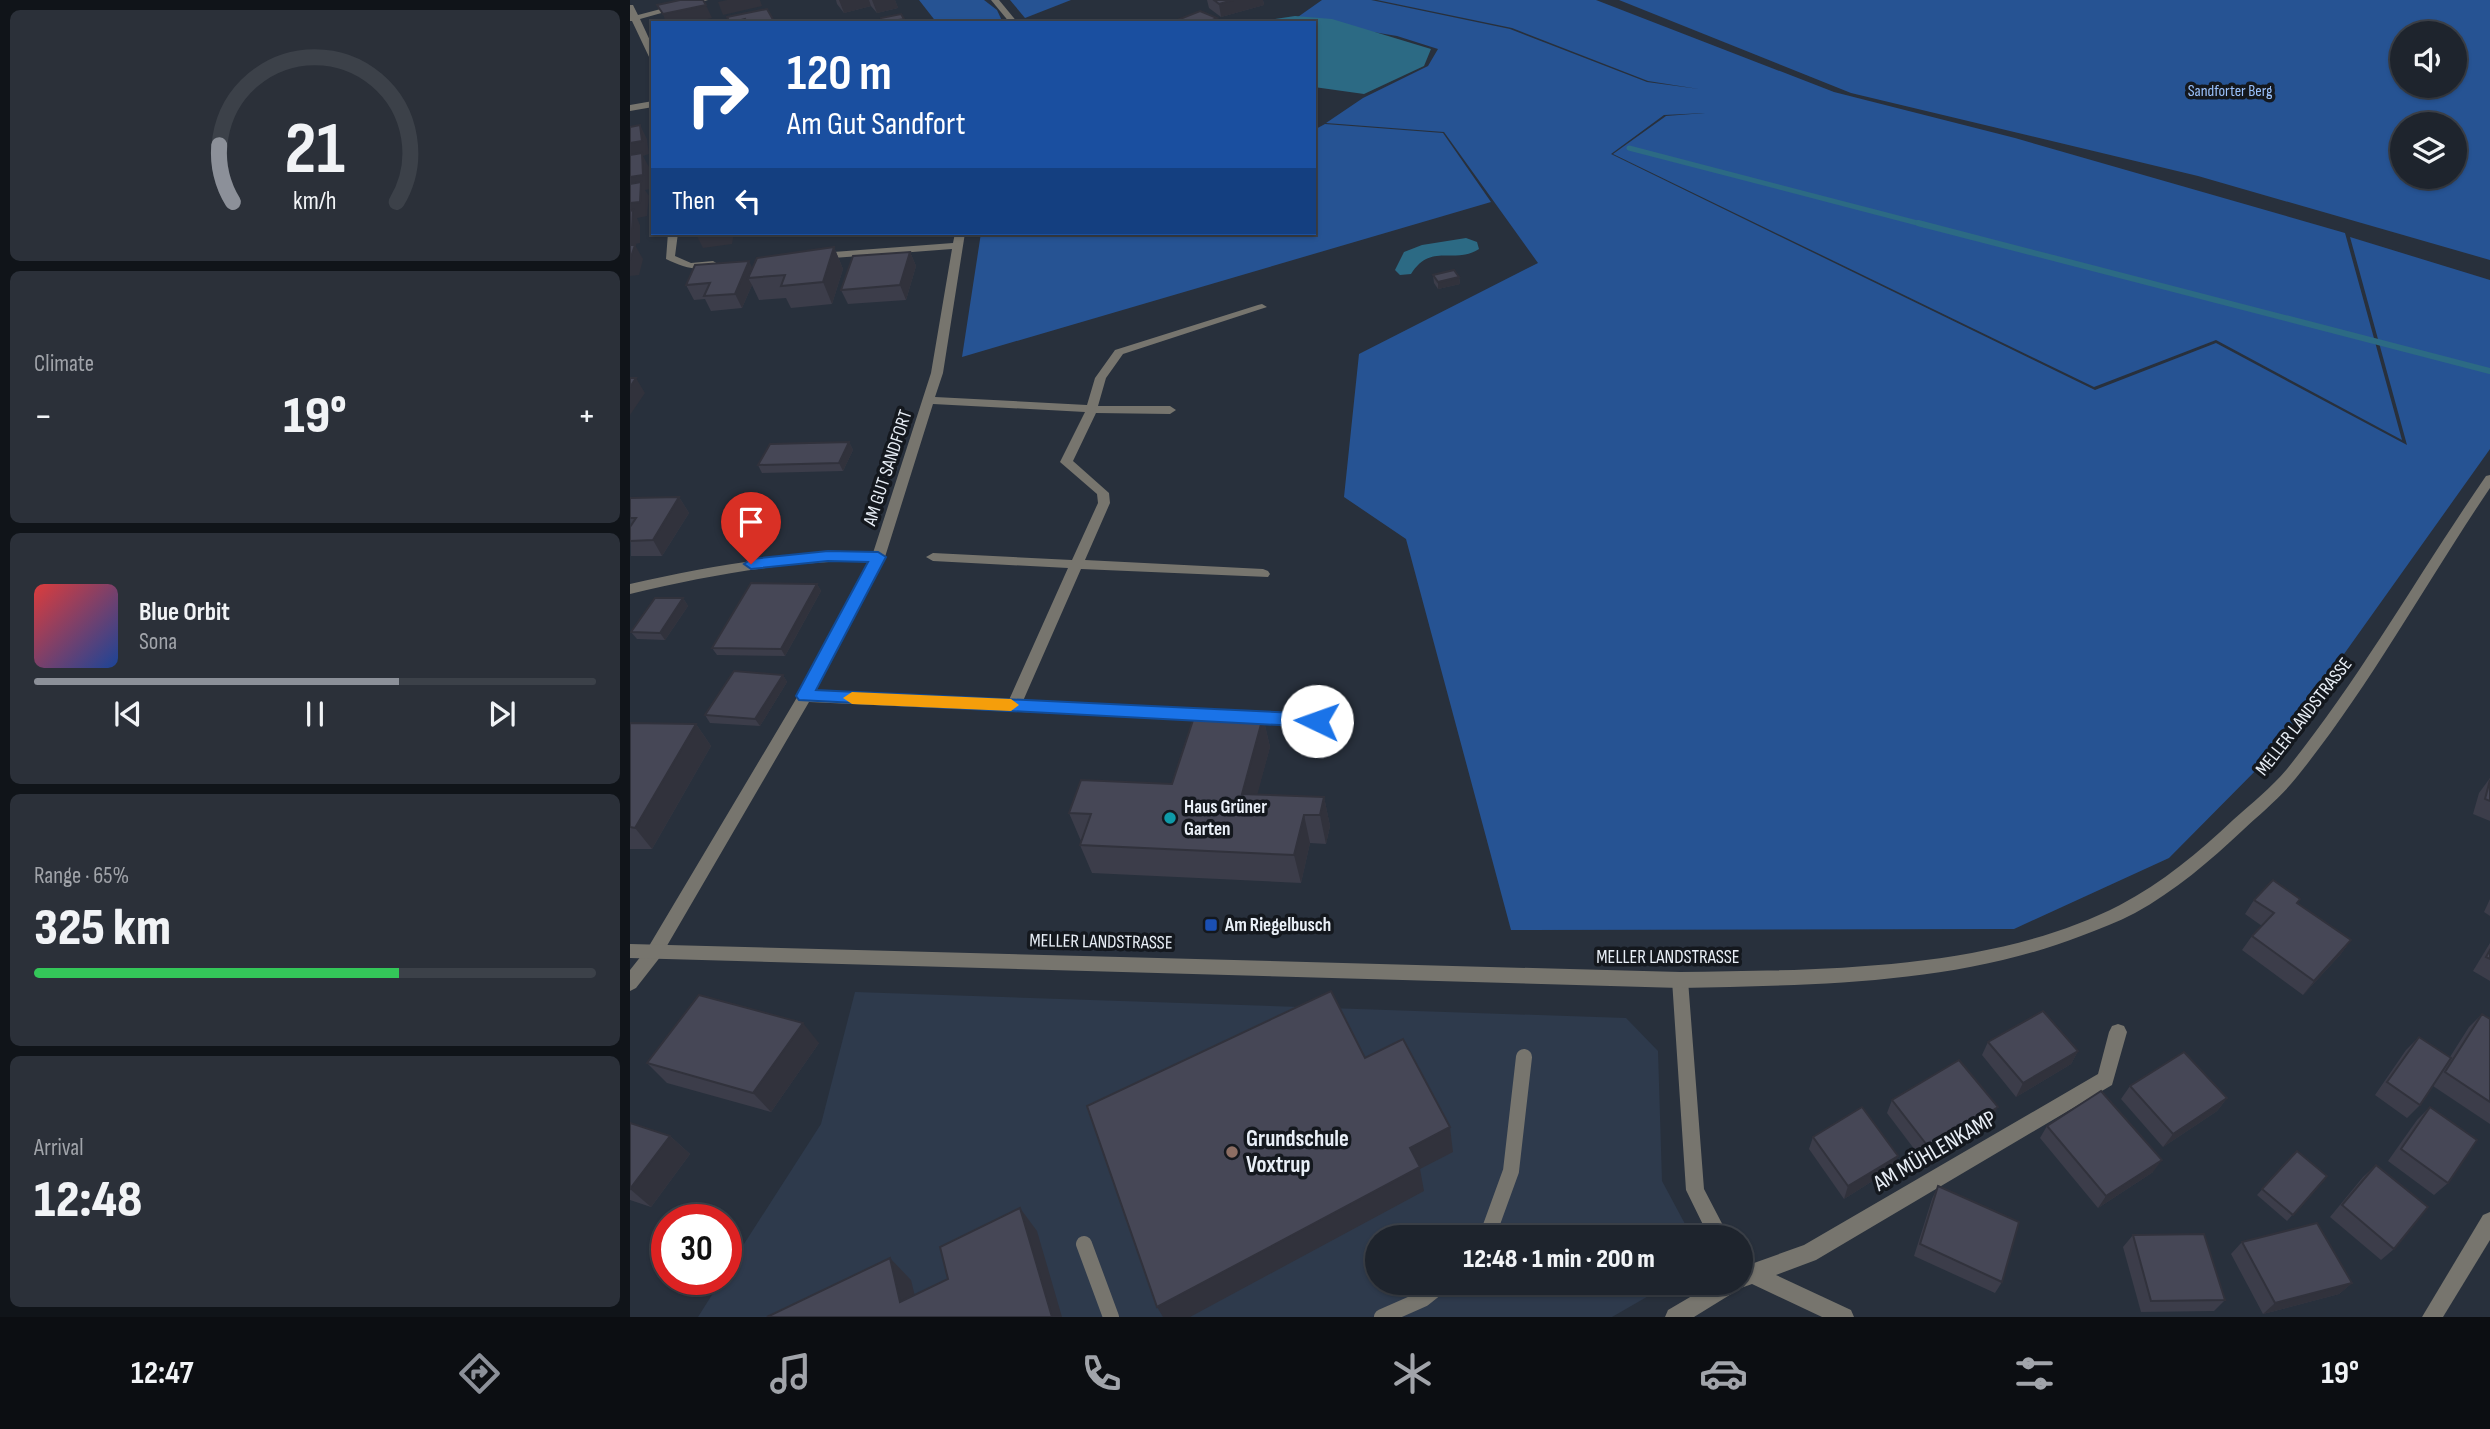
<!DOCTYPE html>
<html lang="en">
<head>
<meta charset="utf-8">
<style>
	body { margin:0; font-family:"Sofia Sans Condensed",sans-serif; background:#2b3039; color:#f1f3f6; height:100vh; display:flex; flex-direction:column; font-size:26px; white-space:nowrap }
	* { box-sizing:border-box; margin:0 }
	p { font-size:23px; color:#a1a4aa }
	.icon { flex:none; width:38px; height:38px; fill:none; stroke:currentColor; stroke-width:2; stroke-linecap:round; stroke-linejoin:round }
	.map { position:relative; flex:1; overflow:hidden }
	.drawer { display:flex; flex-direction:column; gap:10px; padding:10px; background:#101419; width:630px }
	.drawer>* { flex:none }
	.guide { position:absolute; left:21px; top:21px; width:665px; height:214px; border-radius:0px; box-shadow:0 2px 5px #0004,0 0 0 2px #3c4149; background:#1a4fa0; color:#fff; overflow:hidden }
	.fabs { position:absolute; left:1760px; top:21px; display:grid; gap:14px }
	.fabs a { display:grid; place-items:center; width:77px; height:77px; border-radius:50%; background:#1e242d; box-shadow:0 2px 5px #0004,0 0 0 2px #3c4149; font-size:35px }
	.speed { position:absolute; left:21px; top:1204px; display:flex; gap:14px; font-size:35px; font-weight:700; text-align:center }
	.speed>* { display:grid; place-content:center; width:91px; height:91px; border-radius:50%; background:#1e242d; box-shadow:0 2px 5px #0004,0 0 0 2px #3c4149; line-height:1 }
	.speed .limit { border:10px solid #d22; background:#fff; color:#111 }
	.pin { position:absolute; display:grid; place-items:center; width:60px; height:60px; color:#fff; margin:-72px -30px; border-radius:50% 50% 50% 0; rotate:-45deg; box-shadow:0 0 7px #0007 }
	.pin .icon { rotate:45deg }
	.me { position:absolute; width:77px; margin:-38px; rotate:273deg; stroke-linejoin:round; filter:drop-shadow(0 0 5px #0008) }
	.turn { display:flex; align-items:center; gap:24px; height:147px; padding:0 21px; font-size:32px }
	.turn .icon { width:91px; height:91px; stroke-width:2.5 }
	.turn b { display:block; font-size:49px; line-height:60px }
	.then { display:flex; align-items:center; height:66px; padding:0 21px; background:#0003; gap:14px; font-size:26px }
	.big { font-size:52px; font-weight:800; line-height:1.1 }
	.drawer .widget { flex:1; display:flex; flex-direction:column; justify-content:center; gap:10px; min-width:0; padding:0 24px; border-radius:10px; background:#2b3039 }
	.drawer .dial { align-items:center; gap:0 }
	.dial svg { height:182px; overflow:visible; fill:none; stroke:#3c4149; stroke-width:7; stroke-linecap:round; text-anchor:middle }
	.dial text { fill:#f1f3f6; stroke:none }
	.song { display:flex; align-items:center; gap:21px }
	.cover { width:84px; height:84px; border-radius:10px; background:linear-gradient(135deg,hsl(0 70% 55%),hsl(220 70% 35%)) }
	.played { height:7px; border-radius:4px; background:linear-gradient(90deg,#8c9099 65%,#3c4149 65%) }
	.keys { display:flex; justify-content:space-around; direction:ltr }
	.heat { display:flex; justify-content:space-between; align-items:center; font-size:38px; direction:ltr }
	.charge { height:10px; border-radius:5px; background:linear-gradient(90deg,#34c759 65%,#3c4149 0) }
	.trip { position:absolute; left:735px; top:1225px; width:388px; height:70px; border-radius:35px; background:#1e242d; box-shadow:0 2px 5px #0004,0 0 0 2px #3c4149; font-weight:800; line-height:70px; text-align:center }
	.tabs { display:flex; height:112px; justify-content:space-around; align-items:center; background:#0c0e12; color:#a1a4aa }
	.tabs .icon { width:49px; height:49px }
	.tabs .current { color:#8c9099 }
	.tabs b { font-size:32px; color:#f1f3f6 }
	main { display:flex; flex:1; min-height:0 }
	.map>svg:first-child { display:block }
	.built { fill:#2e3a4c }
	.green { fill:#265393; fill-rule:evenodd }
	.water { fill:#2c6a84 }
	.lines { fill:none; stroke-linecap:round; stroke-linejoin:round }
	.stream-far1 { stroke:#2c6a84; stroke-width:5 }
	.stream { stroke:#2c6a84; stroke-width:6 }
	.service { stroke:#77756e; stroke-width:16 }
	.minor { fill:#77756e; fill-rule:evenodd }
	.tertiary { fill:#77756e; fill-rule:evenodd }
	.wall { fill:#3c3d4a }
	.shaded-wall { fill:#31323c }
	.building { fill:#464756; stroke:#31323c; stroke-width:2 }
	.route { fill:#1a73e8; stroke:#114b97; stroke-width:2 }
	.slow { fill:#f59e0b }
	.culture-dot { fill:#0f9aa8; stroke:#14181e; stroke-width:2.5 }
	.transit-dot { fill:#1a4fb4; stroke:#14181e; stroke-width:2.5 }
	.education-dot { fill:#8d6e63; stroke:#14181e; stroke-width:2.5 }
	.labels { text-anchor:middle; dominant-baseline:central; stroke-width:7; stroke-linejoin:round; paint-order:stroke }
	.far-park-label { font-size:16px; fill:#9bc2fc; stroke:#14181e }
	.street-label { font-size:19px; fill:#e9eff7; stroke:#14181e }
	.poi-label { font-size:19px; font-weight:bold; fill:#e9eff7; stroke:#14181e; text-anchor:start }
	.near-poi-label { font-size:23px; font-weight:bold; fill:#e9eff7; stroke:#14181e; text-anchor:start }
	.near-street-label { font-size:23px; fill:#e9eff7; stroke:#14181e }
</style>
</head>
<body>
<main>
<section class="drawer">
<div class="widget dial"><svg viewBox="0 0 100 80">
<path d="M14 69A42 42 0 1 1 86 69"/>
<path d="M14 69A42 42 0 0 1 8 44" stroke="#8c9099"/>
<text x="50" y="56" font-size="32" font-weight="700">21</text>
<text x="50" y="72" font-size="11">km/h</text>
</svg></div>
<div class="widget"><p>Climate</p>
<div class="heat"><a>−</a><b class="big">19°</b><a>+</a></div>
</div>
<div class="widget">
<div class="song"><i class="cover"></i><div><b>Blue Orbit</b><p>Sona</p></div></div>
<div class="played"></div>
<div class="keys"><svg class="icon" aria-label="previous" viewBox="0 0 24 24"><path d="M18 5L8 12l10 7zM5 5v14"/></svg><svg class="icon" aria-label="pause" viewBox="0 0 24 24"><path d="M8 5v14M16 5v14"/></svg><svg class="icon" aria-label="next" viewBox="0 0 24 24"><path d="M6 5l10 7-10 7zM19 5v14"/></svg></div>
</div>
<div class="widget"><p>Range · 65%</p><b class="big">325 km</b><div class="charge"></div></div>
<div class="widget"><p>Arrival</p><b class="big">12:48</b></div>
</section>
<div class="map">
<svg width="1860" height="1317" viewBox="0 0 1860 1317">
	<rect width="100%" height="100%" fill="#28303c"/>
	<!-- built -->
	<polygon class="built" points="225,992 996,1018 1028,1051 1032,1181 1062,1237 747,1237 747,1283 1041,1283 982,1317 68,1317 92,1279 96,1279 96,1272 191,1124"/>
	<!-- green -->
	<g class="green">
		<polygon points="289,0 354,0 367,10 373,23 307,23"/>
		<polygon points="380,0 441,0 395,18"/>
		<polygon points="692,0 741,0 880,29 1017,82 1069,89 1018,81 882,28 747,0 966,0 1204,92 1385,138 1715,233 1772,440 1586,340 1464,387 983,154 1036,116 1075,113 1034,115 981,154 1465,390 1586,343 1777,445 1720,237 1860,280 1860,449 1645,751 1539,858 1384,929 881,930 776,539 714,497 729,354 908,263 814,132 696,123 733,98 798,66 808,49 767,36 665,19"/>
		<path d="M989,0H1860V260L1568,176L1221,93ZM1773,33H1825V86H1773ZM1773,124H1825V177H1773Z"/>
		<polygon points="695,124 813,133 861,202 332,357 351,233 684,233 684,130"/>
	</g>
	<!-- water -->
	<g class="water">
		<polygon points="665,16 702,19 801,49 794,66 734,94 684,87 684,23 619,23"/>
		<path d="M836,238L847,242L849,249C824,265 801,242 781,274L770,275L765,270L774,252L792,245Z"/>
	</g>
	<g class="lines">
		<!-- stream-far1 -->
		<polyline class="stream-far1" points="999,148 1295,225"/>
		<!-- stream -->
		<polyline class="stream" points="1288,223 1860,371"/>
		<!-- service -->
		<g class="service">
			<polyline points="857,1237 881,1171 894,1057"/>
			<polyline points="454,1244 481,1317"/>
			<polyline points="752,1317 793,1299 813,1283"/>
		</g>
		<!-- minor -->
		<g class="minor">
			<polygon points="65,0 78,0 10,19 23,47 23,59 20,59 2,21 0,21 0,5 3,5 8,15"/>
			<polygon points="361,0 369,0 388,23 380,23"/>
			<polygon points="23,101 23,107 0,111 0,105"/>
			<path d="M38,233H48L45,256L61,263L83,261L88,264C72,274 53,267 36,259Z"/>
			<path d="M325,233H335L313,373L305,397L457,405L465,378L485,350L628,305L632,304L637,307L493,354L476,378L468,406H540L546,410L540,414L466,413L443,461L479,493L480,503L455,560L633,569L638,571L640,574L638,577L451,569L393,701L582,709L587,711L589,715L587,719L582,721L179,702L31,956L6,988L0,991V970L19,946L169,694L239,561C158,561 79,575 0,594V584C80,566 160,552 243,553L301,373L322,249L190,259L185,256L190,253L323,243ZM303,404L455,412L430,462L467,494L468,503L442,560L303,553L296,557L303,561L438,568L379,700L185,691L255,557Z"/>
			<polygon points="616,711 687,715 692,717 694,721 692,725 687,727 616,723 611,721 609,717 611,713"/>
			<polygon points="1050,972 1056,975 1058,980 1074,1189 1099,1237 1079,1237 1056,1190 1042,980 1044,975"/>
			<polygon points="1488,1024 1494,1026 1497,1032 1482,1085 1186,1260 1146,1275 1221,1310 1224,1317 1192,1317 1122,1284 1111,1288 1064,1317 1035,1317 1038,1310 1084,1283 1111,1283 1111,1254 1124,1263 1174,1245 1468,1074 1479,1032 1482,1026"/>
			<polygon points="1860,1212 1860,1240 1813,1317 1792,1317 1853,1215"/>
		</g>
		<!-- tertiary -->
		<path class="tertiary" d="M1860,475V488C1795,584 1739,688 1666,778C1651,797 1631,813 1613,830C1580,861 1545,891 1505,913C1488,922 1469,929 1451,936C1324,985 1184,985 1050,988L0,958V944L1050,972C1191,970 1362,971 1490,905C1532,883 1569,852 1603,820C1622,803 1641,788 1657,769C1731,677 1789,573 1856,476Z"/>
	</g>
	<!-- wall -->
	<g class="wall">
		<polygon points="206,0 265,0 268,8 247,13 241,6 214,13 207,4"/>
		<polygon points="577,0 633,0 634,5 591,17 579,8"/>
		<polygon points="204,247 213,269 202,304 161,308 156,298 129,300 122,285 112,308 81,311 75,299 64,300 56,285"/>
		<polygon points="280,252 286,266 276,300 218,304 211,290"/>
		<polygon points="803,275 829,277 830,284 808,289 804,283"/>
		<polygon points="219,442 223,450 213,471 132,473 128,465"/>
		<polygon points="49,497 59,513 32,556 1,556 0,498"/>
		<polygon points="187,584 191,591 155,656 87,655 82,648"/>
		<polygon points="53,598 58,606 35,640 7,639 1,632"/>
		<polygon points="153,675 157,682 130,726 80,723 75,715"/>
		<polygon points="633,717 640,747 627,794 694,797 700,826 696,844 680,843 671,883 462,873 450,845 451,841 439,813 542,784"/>
		<polygon points="0,723 66,724 81,746 22,849 0,849"/>
		<polygon points="1860,778 1860,821 1843,814 1849,793"/>
		<polygon points="1670,899 1667,903 1721,940 1710,955 1673,995 1612,950 1622,936 1632,926 1615,914 1624,900"/>
		<polygon points="1860,899 1860,916 1854,912"/>
		<polygon points="1860,943 1860,981 1843,971"/>
		<polygon points="1852,1014 1860,1019 1860,1124 1803,1086 1790,1105 1777,1118 1745,1095 1776,1050 1789,1037 1820,1057 1839,1027"/>
		<polygon points="1358,1042 1448,1051 1441,1064 1386,1097 1352,1055"/>
		<polygon points="189,1043 141,1112 37,1083 17,1063"/>
		<polygon points="1500,1086 1597,1098 1587,1111 1533,1147 1491,1099"/>
		<polygon points="1262,1100 1361,1120 1294,1162 1257,1113"/>
		<polygon points="1800,1107 1818,1183 1804,1195 1758,1161 1787,1120"/>
		<polygon points="0,1123 40,1136 60,1154 21,1207 0,1200"/>
		<polygon points="1417,1126 1523,1172 1468,1208 1410,1138"/>
		<polygon points="1183,1137 1268,1156 1263,1168 1214,1199 1179,1149"/>
		<polygon points="1667,1151 1697,1176 1657,1221 1627,1195"/>
		<polygon points="1746,1165 1764,1249 1751,1260 1700,1217 1733,1177"/>
		<polygon points="1308,1186 1372,1282 1365,1293 1284,1256 1302,1199"/>
		<polygon points="1503,1235 1595,1300 1584,1311 1511,1312 1493,1247"/>
		<polygon points="1612,1242 1722,1283 1709,1294 1633,1314 1601,1254"/>
	</g>
	<!-- shaded-wall -->
	<g class="shaded-wall">
		<polygon points="97,0 130,0 132,6 93,15 88,2"/>
		<polygon points="209,0 239,0 241,6 214,13"/>
		<polygon points="242,0 265,0 268,8 247,13"/>
		<polygon points="603,0 633,0 634,5 591,17 589,4"/>
		<polygon points="76,5 82,18 59,23 36,23 33,14"/>
		<polygon points="587,18 588,23 576,23"/>
		<polygon points="115,19 116,23 100,23"/>
		<polygon points="274,19 275,23 253,23"/>
		<polygon points="10,125 17,139 19,154 13,156 19,167 20,189 15,190 19,196 17,216 7,218 10,225 10,243 0,245 0,143"/>
		<polygon points="74,233 104,233 102,244 73,248 66,234"/>
		<polygon points="5,245 13,259 9,275 0,276 0,260"/>
		<polygon points="204,247 213,269 202,304 193,282"/>
		<polygon points="280,252 286,266 276,300 270,285"/>
		<polygon points="119,261 126,275 118,278 122,285 112,308 105,294"/>
		<polygon points="829,277 830,284 808,289 808,282"/>
		<polygon points="6,378 15,393 0,415 0,387"/>
		<polygon points="219,442 223,450 213,471 209,463"/>
		<polygon points="49,497 59,513 32,556 23,540"/>
		<polygon points="187,584 191,591 155,656 151,649"/>
		<polygon points="53,598 58,606 35,640 30,633"/>
		<polygon points="153,675 157,682 130,726 125,719"/>
		<polygon points="633,717 640,747 620,822 612,794"/>
		<polygon points="66,724 81,746 22,849 5,828"/>
		<polygon points="694,797 700,826 696,844 690,815"/>
		<polygon points="674,815 680,843 671,883 664,855"/>
		<polygon points="1721,940 1710,955 1673,995 1684,981"/>
		<polygon points="173,1023 189,1043 141,1112 123,1093"/>
		<polygon points="1448,1051 1441,1064 1386,1097 1393,1083"/>
		<polygon points="1597,1098 1587,1111 1533,1147 1543,1134"/>
		<polygon points="1368,1107 1361,1120 1294,1162 1300,1149"/>
		<polygon points="820,1127 823,1152 790,1169 794,1191 560,1317 533,1317 527,1307 780,1148"/>
		<polygon points="40,1136 60,1154 21,1207 0,1189"/>
		<polygon points="1268,1156 1263,1168 1214,1199 1218,1186"/>
		<polygon points="1532,1160 1523,1172 1468,1208 1476,1196"/>
		<polygon points="390,1208 407,1231 432,1317 422,1317"/>
		<polygon points="260,1258 281,1280 290,1317 270,1302"/>
		<polygon points="1722,1283 1709,1294 1633,1314 1645,1303"/>
	</g>
	<!-- building -->
	<g class="building">
		<polygon points="50,0 73,0 76,5 33,14 27,5"/>
		<polygon points="584,0 603,0 589,4"/>
		<polygon points="137,9 145,23 117,23 115,19 100,23 97,17"/>
		<polygon points="570,11 587,18 576,23 540,23"/>
		<polygon points="271,14 274,19 253,23 251,18"/>
		<polygon points="10,125 12,141 0,143 0,127"/>
		<polygon points="12,153 13,175 0,177 0,155"/>
		<polygon points="11,182 10,202 0,203 0,184"/>
		<polygon points="3,210 2,229 0,229 0,211"/>
		<polygon points="0,245 5,245 0,260"/>
		<polygon points="204,247 193,282 151,286 155,275 118,278 127,258"/>
		<polygon points="280,252 270,285 211,290 223,256"/>
		<polygon points="119,261 105,294 74,296 80,283 56,285 65,265"/>
		<polygon points="824,270 829,277 808,282 803,275"/>
		<polygon points="0,378 6,378 0,387"/>
		<polygon points="219,442 209,463 128,465 140,444"/>
		<polygon points="49,497 23,540 0,541 0,527 6,518 0,518 0,498"/>
		<polygon points="121,583 187,584 151,649 82,648"/>
		<polygon points="25,598 53,598 30,633 1,632"/>
		<polygon points="104,671 153,675 125,719 75,715"/>
		<polygon points="565,714 633,717 612,794 694,797 690,815 674,815 664,855 450,845 461,814 439,813 451,780 542,784"/>
		<polygon points="0,723 66,724 5,828 0,827"/>
		<polygon points="1860,780 1860,801 1855,799"/>
		<polygon points="1643,880 1670,899 1667,903 1721,940 1684,981 1622,936 1644,913 1624,900"/>
		<polygon points="1860,950 1860,959 1856,957"/>
		<polygon points="701,991 735,1058 773,1039 820,1127 780,1148 790,1167 527,1307 457,1106"/>
		<polygon points="69,995 173,1023 123,1093 17,1063"/>
		<polygon points="1413,1011 1448,1051 1393,1083 1358,1042"/>
		<polygon points="1852,1014 1860,1019 1860,1102 1815,1072"/>
		<polygon points="1789,1037 1821,1058 1790,1105 1757,1082"/>
		<polygon points="1554,1052 1597,1098 1543,1134 1500,1086"/>
		<polygon points="1329,1060 1368,1107 1300,1149 1262,1100"/>
		<polygon points="1471,1091 1532,1160 1476,1196 1417,1126"/>
		<polygon points="1232,1107 1268,1156 1218,1186 1183,1137"/>
		<polygon points="1800,1107 1847,1140 1818,1183 1771,1149"/>
		<polygon points="0,1123 40,1136 0,1189"/>
		<polygon points="1667,1151 1697,1176 1663,1215 1632,1189"/>
		<polygon points="1746,1165 1798,1207 1764,1249 1712,1205"/>
		<polygon points="1308,1186 1389,1222 1372,1282 1290,1244"/>
		<polygon points="390,1208 422,1317 137,1317 260,1258 270,1302 318,1279 310,1247"/>
		<polygon points="1687,1223 1722,1283 1645,1303 1612,1242"/>
		<polygon points="1574,1234 1595,1300 1521,1301 1503,1235"/>
	</g>
	<!-- route -->
	<polygon class="route" points="198,551 248,552 256,557 186,690 687,714 696,721 687,727 169,700 166,696 238,562 198,561 121,569 114,564 121,559"/>
	<!-- slow -->
	<polygon class="slow" points="222,692 381,699 389,705 381,711 222,704 213,698"/>
	<!-- markers -->
	<circle class="culture-dot" cx="540" cy="818" r="7"/>
	<rect class="transit-dot" x="574" y="918" width="14" height="14" rx="3.5"/>
	<circle class="education-dot" cx="602" cy="1152" r="7"/>
	<g class="labels">
		<!-- far-park labels -->
		<g class="far-park-label">
			<text x="1600" y="91">Sandforter Berg</text>
		</g>
		<!-- street labels -->
		<g class="street-label">
			<text transform="translate(258 468) rotate(-72)">AM GUT SANDFORT</text>
			<text transform="translate(1674 717) rotate(-52)">MELLER LANDSTRASSE</text>
			<text transform="translate(471 942) rotate(1)">MELLER LANDSTRASSE</text>
			<text x="1038" y="957">MELLER LANDSTRASSE</text>
		</g>
		<!-- poi labels -->
		<g class="poi-label">
			<text x="554" y="807">Haus Grüner<tspan x="554" dy="22">Garten</tspan></text>
			<text x="595" y="925">Am Riegelbusch</text>
		</g>
		<!-- near-poi labels -->
		<g class="near-poi-label">
			<text x="616" y="1139">Grundschule<tspan x="616" dy="26">Voxtrup</tspan></text>
		</g>
		<!-- near-street labels -->
		<g class="near-street-label">
			<text transform="translate(1305 1151) rotate(-30)">AM MÜHLENKAMP</text>
		</g>
	</g>
</svg>
<div class="fabs">
<a><svg class="icon" aria-label="sound" viewBox="0 0 24 24"><path d="M4 9h4l5-4v14l-5-4H4zM17 9q2 3 0 6"/></svg></a>
<a><svg class="icon" aria-label="layers" viewBox="0 0 24 24"><path d="M12 4l9 5-9 5-9-5zM3 14l9 5 9-5"/></svg></a>
</div>
<div class="speed"><div class="limit">30</div></div>
<div class="pin" style="left:121px;top:564px;background:#d93025"><svg class="icon" aria-label="arrive" viewBox="0 0 24 24"><path d="M6 21V4h12l-3 4 3 4H6"/></svg></div>
<svg class="me" style="left:687px;top:721px" viewBox="-20 -20 40 40"><circle r="19" fill="#fff"/><path d="M0-13L10 11 0 6-10 11z" fill="#1a73e8"/></svg>
<div class="trip">12:48 · 1 min · 200 m</div>
<div class="guide">
<div class="turn"><svg class="icon" aria-label="right" viewBox="0 0 24 24"><path d="M7 20v-9h11M14 6l5 5-5 5"/></svg><div><b>120 m</b>Am Gut Sandfort</div></div>
<div class="then">Then<svg class="icon" aria-label="left" viewBox="0 0 24 24"><path d="M17 20v-9H6M10 6l-5 5 5 5"/></svg></div>
</div>
</div>
</main>
<nav class="tabs">
<b>12:47</b>
<svg class="icon current" aria-label="directions" viewBox="0 0 24 24"><path d="M12 3l9 9-9 9-9-9zM9 14v-3h6M13 9l2 2-2 2"/></svg>
<svg class="icon" aria-label="music" viewBox="0 0 24 24"><path d="M9 18V5l10-2v13"/><circle cx="6" cy="18" r="3"/><circle cx="16" cy="16" r="3"/></svg>
<svg class="icon" aria-label="phone" viewBox="0 0 24 24"><path d="M5 4h4l2 5-3 2q2 4 5 5l2-3 5 2v4C11 20 4 13 5 4z"/></svg>
<svg class="icon" aria-label="climate" viewBox="0 0 24 24"><path d="M12 3v18M4 7l16 10M4 17L20 7"/></svg>
<svg class="icon" aria-label="car" viewBox="0 0 24 24"><path d="M5 17H2v-5l4-1 3-4h7l3 4 3 1v5h-3M9 17h6M6 11h13"/><circle cx="7" cy="17" r="2"/><circle cx="17" cy="17" r="2"/></svg>
<svg class="icon" aria-label="filters" viewBox="0 0 24 24"><path d="M4 7h16M4 17h16"/><circle cx="9" cy="7" r="2"/><circle cx="15" cy="17" r="2"/></svg>
<b>19°</b>
</nav>
</body>
</html>
